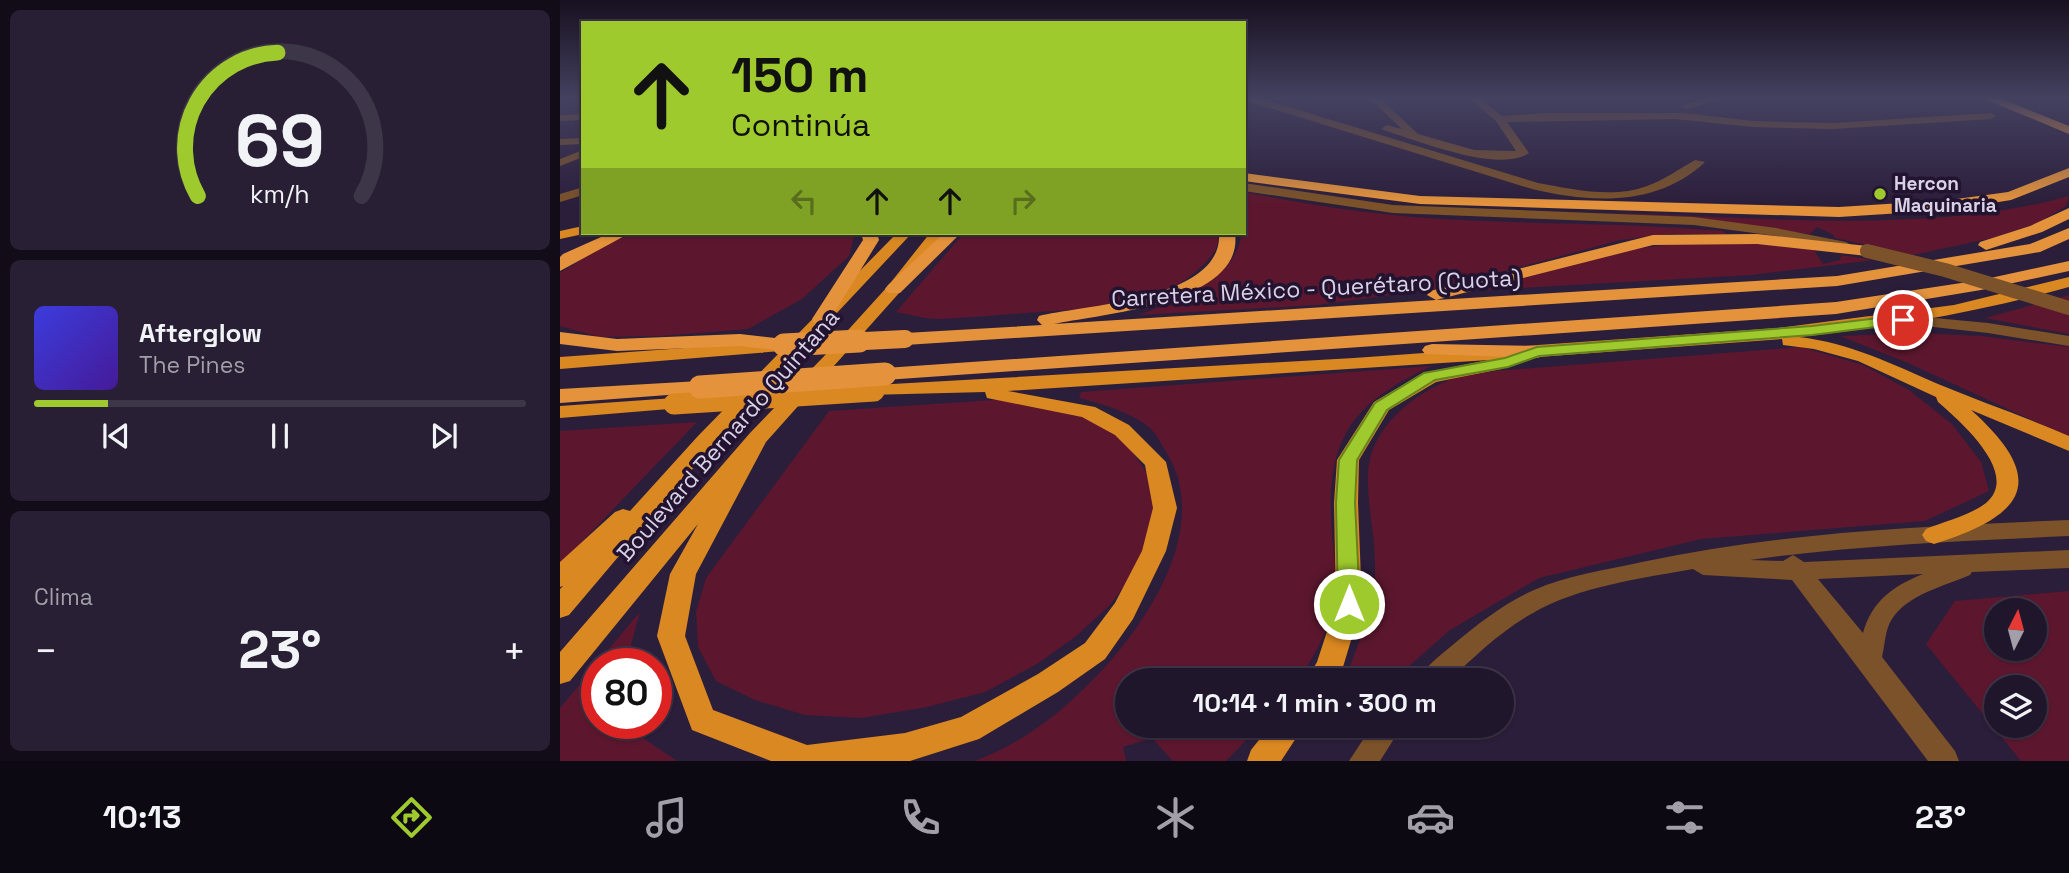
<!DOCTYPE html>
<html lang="es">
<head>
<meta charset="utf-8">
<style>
	body { margin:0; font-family:"Space Grotesk",sans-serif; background:#281f34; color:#f1f3f6; height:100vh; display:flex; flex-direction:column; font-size:26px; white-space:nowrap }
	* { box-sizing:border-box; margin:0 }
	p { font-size:23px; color:#a29fa9 }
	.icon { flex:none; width:38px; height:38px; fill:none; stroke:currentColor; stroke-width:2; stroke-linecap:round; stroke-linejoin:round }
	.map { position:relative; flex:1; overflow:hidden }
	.sheet { display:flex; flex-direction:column; gap:10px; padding:10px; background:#120c18; width:560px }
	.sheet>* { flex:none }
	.guide { position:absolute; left:21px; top:21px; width:665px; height:214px; border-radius:0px; box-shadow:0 2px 5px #0004,0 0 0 2px #3d3548; background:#9fca2d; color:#111; overflow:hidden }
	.needle { width:46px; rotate:6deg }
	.tools { position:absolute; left:1424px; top:598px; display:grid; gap:14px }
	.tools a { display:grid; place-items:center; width:63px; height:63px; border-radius:50%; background:#20162c; box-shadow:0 2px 5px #0004,0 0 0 2px #3d3548; font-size:35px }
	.speed { position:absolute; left:21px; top:648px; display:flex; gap:14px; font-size:35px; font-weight:700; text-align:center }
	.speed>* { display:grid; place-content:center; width:91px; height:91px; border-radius:50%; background:#20162c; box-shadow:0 2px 5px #0004,0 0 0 2px #3d3548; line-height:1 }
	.speed .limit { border:10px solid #d22; background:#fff; color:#111 }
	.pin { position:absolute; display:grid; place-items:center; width:60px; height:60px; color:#fff; margin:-30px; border:4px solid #fff; border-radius:50%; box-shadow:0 2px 7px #0007 }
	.me { position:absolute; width:77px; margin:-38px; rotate:0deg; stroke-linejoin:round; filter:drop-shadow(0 0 5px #0008) }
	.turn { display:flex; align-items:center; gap:24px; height:147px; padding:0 35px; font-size:32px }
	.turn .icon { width:91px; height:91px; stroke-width:2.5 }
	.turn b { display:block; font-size:49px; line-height:60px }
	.lanes { display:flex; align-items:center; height:66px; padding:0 35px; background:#0003; justify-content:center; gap:35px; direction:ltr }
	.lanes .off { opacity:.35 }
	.big { font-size:52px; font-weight:700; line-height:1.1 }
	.sheet .card { flex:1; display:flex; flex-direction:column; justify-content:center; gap:10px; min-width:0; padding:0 24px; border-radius:10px; background:#281f34 }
	.sheet .dial { align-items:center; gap:0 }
	.dial svg { height:182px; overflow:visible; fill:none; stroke:#3d3548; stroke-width:7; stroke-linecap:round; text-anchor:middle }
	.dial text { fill:#f1f3f6; stroke:none }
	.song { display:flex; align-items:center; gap:21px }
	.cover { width:84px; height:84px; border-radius:10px; background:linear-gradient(135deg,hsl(240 70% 55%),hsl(260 70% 35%)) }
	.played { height:7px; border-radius:4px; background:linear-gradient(90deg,#9fca2d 15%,#3d3548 15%) }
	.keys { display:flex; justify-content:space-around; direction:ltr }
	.heat { display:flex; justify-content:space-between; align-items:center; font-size:38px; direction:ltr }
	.trip { position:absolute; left:555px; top:668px; width:399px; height:70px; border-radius:35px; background:#20162c; box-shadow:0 2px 5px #0004,0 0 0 2px #3d3548; font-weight:700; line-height:70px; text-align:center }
	.menu { display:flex; height:112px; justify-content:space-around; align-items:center; background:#0d0912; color:#a29fa9 }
	.menu .icon { width:49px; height:49px }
	.menu .current { color:#9fca2d }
	.menu b { font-size:32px; color:#f1f3f6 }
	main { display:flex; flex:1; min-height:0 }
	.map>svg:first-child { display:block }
	.green { fill:#5c172e; fill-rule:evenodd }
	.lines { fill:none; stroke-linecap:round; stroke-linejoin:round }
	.minor { fill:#7b5229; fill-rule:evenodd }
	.tertiary { fill:#7b5229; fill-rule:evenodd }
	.trunk { fill:#da8821; fill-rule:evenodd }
	.motorway { fill:#e4933c; fill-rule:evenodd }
	.tertiary-bridge { stroke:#7b5229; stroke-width:14 }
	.trunk-bridge { stroke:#da8821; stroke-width:21 }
	.motorway-bridge-far1 { stroke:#e4933c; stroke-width:18 }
	.motorway-bridge { stroke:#e4933c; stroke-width:23 }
	.route { fill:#9fca2d; stroke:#67831d; stroke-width:2 }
	.poi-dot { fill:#9fca2d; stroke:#221430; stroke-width:2.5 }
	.labels { text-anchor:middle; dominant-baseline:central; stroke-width:7; stroke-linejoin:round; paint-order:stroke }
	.far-poi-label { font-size:19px; font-weight:bold; fill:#d9d1e5; stroke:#221430; text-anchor:start }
	.street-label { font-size:23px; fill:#d9d1e5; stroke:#221430 }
</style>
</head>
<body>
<main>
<section class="sheet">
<div class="card dial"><svg viewBox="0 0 100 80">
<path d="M14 69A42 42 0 1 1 86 69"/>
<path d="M14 69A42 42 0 0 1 49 6" stroke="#9fca2d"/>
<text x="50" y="56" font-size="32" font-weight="700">69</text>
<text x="50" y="72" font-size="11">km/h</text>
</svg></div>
<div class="card">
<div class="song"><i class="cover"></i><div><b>Afterglow</b><p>The Pines</p></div></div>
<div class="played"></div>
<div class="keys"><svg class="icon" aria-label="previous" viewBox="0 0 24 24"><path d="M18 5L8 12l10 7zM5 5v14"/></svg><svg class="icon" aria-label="pause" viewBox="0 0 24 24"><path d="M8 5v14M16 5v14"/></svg><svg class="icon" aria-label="next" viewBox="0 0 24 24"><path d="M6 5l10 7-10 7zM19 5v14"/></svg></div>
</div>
<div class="card"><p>Clima</p>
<div class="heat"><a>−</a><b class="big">23°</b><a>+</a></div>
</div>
</section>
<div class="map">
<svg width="1509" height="761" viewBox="0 0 1509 761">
	<rect width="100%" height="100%" fill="#2b1e3b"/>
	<!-- green -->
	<g class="green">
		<path d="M684,192C740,203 796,212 853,217C957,225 1060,222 1163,231L1166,234H1108L1060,240L883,288L757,305L578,315C614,303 680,277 681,233H684Z"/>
		<path d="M1509,196L1506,206L1478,223L1432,238L1353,255L1275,238L1272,234L1257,227L1250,234L1118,217L1048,213C1195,216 1366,236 1509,196Z"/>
		<polygon points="72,233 295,233 289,256 242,299 188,329 100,336 39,337 0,326 0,273 35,251"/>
		<path d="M404,233H657C661,244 654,253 647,261C602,310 525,308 465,313C436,315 407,318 378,319C364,319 349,314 336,312Z"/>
		<path d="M1116,244H1207L1254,250L1263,264L1280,260L1281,255L1314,260L1191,275L923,290C985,270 1050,249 1116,244Z"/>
		<polygon points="1509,295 1509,334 1425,318"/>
		<polygon points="1357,333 1421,336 1509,347 1509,437 1348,363 1280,336"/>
		<path d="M1241,347L1303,365L1349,390L1392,424L1421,462L1429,491L1365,521L1141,539L979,578L890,630L832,681H814L790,667C802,633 816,601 815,564C815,534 807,504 808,474C809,429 853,394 892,379C905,374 921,373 934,371Z"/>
		<path d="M872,366C798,400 768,433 771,517C772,548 779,578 773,609C767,634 752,659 738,681H567V726H700L666,761H613L592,738L563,747L566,761H415C445,750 472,733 497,713C565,658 664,534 603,447C600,441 596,434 591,429C576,414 540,403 519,398L521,392Z"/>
		<polygon points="434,400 467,402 534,420 566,442 592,481 595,524 573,575 549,606 515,637 477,664 425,692 367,707 301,718 245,715 195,700 156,681 138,647 136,612 146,578 269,411"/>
		<polygon points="137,422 11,553 0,563 0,431"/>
		<path d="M1509,591V761H1461L1366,644L1395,601ZM1437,611H1475V649H1437ZM1437,688H1475V726H1437Z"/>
		<polygon points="80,612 66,663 37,663"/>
		<polygon points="37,664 37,723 73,723 77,734 117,761 0,761 0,708"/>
	</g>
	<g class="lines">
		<!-- minor -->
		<g class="minor">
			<path d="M684,97H696L978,183C1012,189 1053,199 1087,186C1104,180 1119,169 1135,160L1145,162C1097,207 1031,203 972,189L684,100Z"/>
			<path d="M808,97H819L858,134L914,150L956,151L936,121L908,97H919L942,116L985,113H1125L1193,121L1273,123L1431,113L1436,116L1431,119L1273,129L1193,127L1115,119L947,122L969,153C939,174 856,140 823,130L822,128L827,125L842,129Z"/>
			<polygon points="1150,97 1169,97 1126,109 1121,106"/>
			<polygon points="23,114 23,120 0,121 0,115"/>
			<polygon points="23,138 23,144 0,145 0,139"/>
			<polygon points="23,187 23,195 0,202 0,194"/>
			<path d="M1509,520V536C1403,541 1296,545 1190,560L1223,561L1233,555L1244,562L1509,550V568L1412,572L1410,575C1385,586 1348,594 1332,619C1325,629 1325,645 1322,657L1395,751L1399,761H1368L1232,580L1143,575L1133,569C1082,578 1017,587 973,613C941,631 915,656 889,681H858C865,666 882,654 895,643C919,623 945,603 974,590C1008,575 1045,570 1082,562C1222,532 1366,526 1509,520ZM1363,574C1333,586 1312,601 1303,633L1258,579Z"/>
			<polygon points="812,726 842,726 820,761 789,761"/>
		</g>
		<!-- tertiary -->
		<g class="tertiary">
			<polygon points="23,150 23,157 0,166 0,159"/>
			<polygon points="684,183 833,205 1134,217 1216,228 1286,242 1293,246 1286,250 1216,236 1134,225 833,213 684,191"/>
			<polygon points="1343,315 1428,323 1509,336 1509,346 1428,333 1337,323 1335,320 1337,317"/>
		</g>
		<!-- trunk -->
		<g class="trunk">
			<polygon points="23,226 23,233 28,233 0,239 0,231"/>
			<polygon points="337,233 352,233 152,446 9,615 0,618 0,589 3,586 0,587 0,562 55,512 63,509 70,511 138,436 221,351 0,369 0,357 220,341 228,344"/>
			<path d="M370,233H384L340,292L206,442L136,574L125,636L153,710L247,745L345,733L401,717L478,674L525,643L555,603L582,551L593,508L585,465L555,435L522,417L427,398L425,392L307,395L304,391L307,387L314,385L794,358L1218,328L1394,305L1509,277V287C1420,312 1331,327 1239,337C1290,343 1332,364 1378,384C1421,402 1466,417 1509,436V451L1411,410C1491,481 1464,516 1374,544L1366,541L1362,535L1366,529C1385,521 1409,516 1426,503C1461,474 1400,421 1378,402L1376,397L1298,361L1254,349L1223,345L1222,339L936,360L943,365L941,369L876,382L829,410L799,460L798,503L802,604L783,667L776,681H746L757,662L776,604L774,503L777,460L814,402L863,373L929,360L448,391L535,407L569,425L606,462L617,508L606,551L573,619L545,659L498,692L419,739L350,761H211L132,730L97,636L110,574L138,524L10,681L0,684V652L190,433L270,350L328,286Z"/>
			<polygon points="114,398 121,400 124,404 121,408 0,418 0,406"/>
			<polygon points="710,726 744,726 721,761 687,761 691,750"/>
		</g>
		<!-- motorway -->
		<g class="motorway">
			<polygon points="1420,97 1436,97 1509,126 1509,134"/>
			<polygon points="1509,168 1509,177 1451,200 1389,210 1279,217 860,204 684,181 684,173 860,196 1279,207 1389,200 1448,192"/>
			<polygon points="1509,208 1509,219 1482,232 1426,250 1418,245 1420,242 1470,226"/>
			<path d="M1509,228V239L1480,252L1277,286L345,345L335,339L345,333L482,325L477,320L479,316C523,305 664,300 659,233H675C685,304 539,314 494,324L876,300L867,295L870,291L1093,235L1197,234L1307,246L1315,251L1307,256L1197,244L1093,245L876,300L1277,276L1470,244Z"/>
			<polygon points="50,233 70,233 0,271 0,257 3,254"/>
			<polygon points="301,233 317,233 319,240 268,323 254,323 252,319 303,240"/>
			<polygon points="384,233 401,233 340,293 328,293 325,289 328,285"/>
			<polygon points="1509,261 1509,271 1421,290 1276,314 325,380 318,378 315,374 318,370 325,368 1276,302 1421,280"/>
			<polygon points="0,332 57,339 180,334 224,339 231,341 234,345 231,349 224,351 180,346 57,351 0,344"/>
			<polygon points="872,344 977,346 984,348 987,352 984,356 977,358 865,354 862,350 865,346"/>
			<polygon points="140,381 148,382 151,387 148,392 0,403 0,389"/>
		</g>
		<!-- tertiary-bridge -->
		<polyline class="tertiary-bridge" points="1307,251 1385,270 1509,308"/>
		<!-- trunk-bridge -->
		<polyline class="trunk-bridge" points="114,404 314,391"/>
		<!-- motorway-bridge-far1 -->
		<polyline class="motorway-bridge-far1" points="264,343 345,339"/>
		<!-- motorway-bridge -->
		<g class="motorway-bridge">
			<polyline points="224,345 299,341"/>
			<polyline points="140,387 325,374"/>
		</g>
	</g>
	<!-- sky -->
	<linearGradient id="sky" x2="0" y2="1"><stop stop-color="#181020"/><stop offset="0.48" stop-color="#444160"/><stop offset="1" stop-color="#444160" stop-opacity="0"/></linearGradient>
	<rect width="1509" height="204" fill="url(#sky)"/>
	<!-- route -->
	<polygon class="route" points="1343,315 1350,320 1348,323 1252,335 979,356 948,367 875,380 827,410 797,460 795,503 800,604 797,610 789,613 782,610 778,604 776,503 779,460 815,403 864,373 945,358 977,347 1252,326"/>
	<!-- markers -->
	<circle class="poi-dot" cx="1320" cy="194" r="7"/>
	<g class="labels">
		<!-- far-poi labels -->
		<g class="far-poi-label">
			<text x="1334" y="183">Hercon<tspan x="1334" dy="22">Maquinaria</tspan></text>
		</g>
		<!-- street labels -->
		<g class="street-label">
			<text transform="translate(756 288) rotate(-3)">Carretera México - Querétaro (Cuota)</text>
			<text transform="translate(168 435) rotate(-49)">Boulevard Bernardo Quintana</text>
		</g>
	</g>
</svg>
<div class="tools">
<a><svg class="needle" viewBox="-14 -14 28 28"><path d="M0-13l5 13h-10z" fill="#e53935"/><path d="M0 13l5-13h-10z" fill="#a29fa9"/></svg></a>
<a><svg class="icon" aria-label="layers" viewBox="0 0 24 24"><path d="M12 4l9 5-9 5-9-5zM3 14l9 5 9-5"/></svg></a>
</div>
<div class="speed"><div class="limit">80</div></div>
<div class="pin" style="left:1343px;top:320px;background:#d93025"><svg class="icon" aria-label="arrive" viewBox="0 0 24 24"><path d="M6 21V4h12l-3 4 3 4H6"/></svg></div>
<svg class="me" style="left:789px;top:604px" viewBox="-20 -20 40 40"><circle r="17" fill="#9fca2d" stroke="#fff" stroke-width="3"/><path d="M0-11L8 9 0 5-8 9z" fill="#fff"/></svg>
<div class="trip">10:14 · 1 min · 300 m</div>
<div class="guide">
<div class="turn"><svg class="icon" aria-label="ahead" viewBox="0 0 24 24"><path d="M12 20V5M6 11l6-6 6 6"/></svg><div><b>150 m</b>Continúa</div></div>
<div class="lanes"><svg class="icon off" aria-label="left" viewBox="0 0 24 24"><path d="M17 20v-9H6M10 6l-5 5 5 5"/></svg><svg class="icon" aria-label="ahead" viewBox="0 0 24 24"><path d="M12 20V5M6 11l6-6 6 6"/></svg><svg class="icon" aria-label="ahead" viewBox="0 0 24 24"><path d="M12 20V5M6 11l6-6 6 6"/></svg><svg class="icon off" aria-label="right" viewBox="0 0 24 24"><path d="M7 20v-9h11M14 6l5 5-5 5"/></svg></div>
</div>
</div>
</main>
<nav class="menu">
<b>10:13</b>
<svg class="icon current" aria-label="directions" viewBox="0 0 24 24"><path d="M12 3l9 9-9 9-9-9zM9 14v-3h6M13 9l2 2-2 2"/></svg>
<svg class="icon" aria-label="music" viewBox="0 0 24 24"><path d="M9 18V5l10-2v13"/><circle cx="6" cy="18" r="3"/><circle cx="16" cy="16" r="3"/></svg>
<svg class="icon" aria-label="phone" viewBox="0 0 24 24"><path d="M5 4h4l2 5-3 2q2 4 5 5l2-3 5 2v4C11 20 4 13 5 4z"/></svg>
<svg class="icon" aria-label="climate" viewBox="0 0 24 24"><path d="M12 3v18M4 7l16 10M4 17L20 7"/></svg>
<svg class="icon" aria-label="car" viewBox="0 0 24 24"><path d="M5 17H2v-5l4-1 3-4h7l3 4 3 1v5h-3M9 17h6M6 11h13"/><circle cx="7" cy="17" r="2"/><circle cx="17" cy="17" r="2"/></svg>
<svg class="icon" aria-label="filters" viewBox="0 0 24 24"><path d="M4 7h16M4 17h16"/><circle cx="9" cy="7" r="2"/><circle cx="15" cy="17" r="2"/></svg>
<b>23°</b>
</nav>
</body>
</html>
